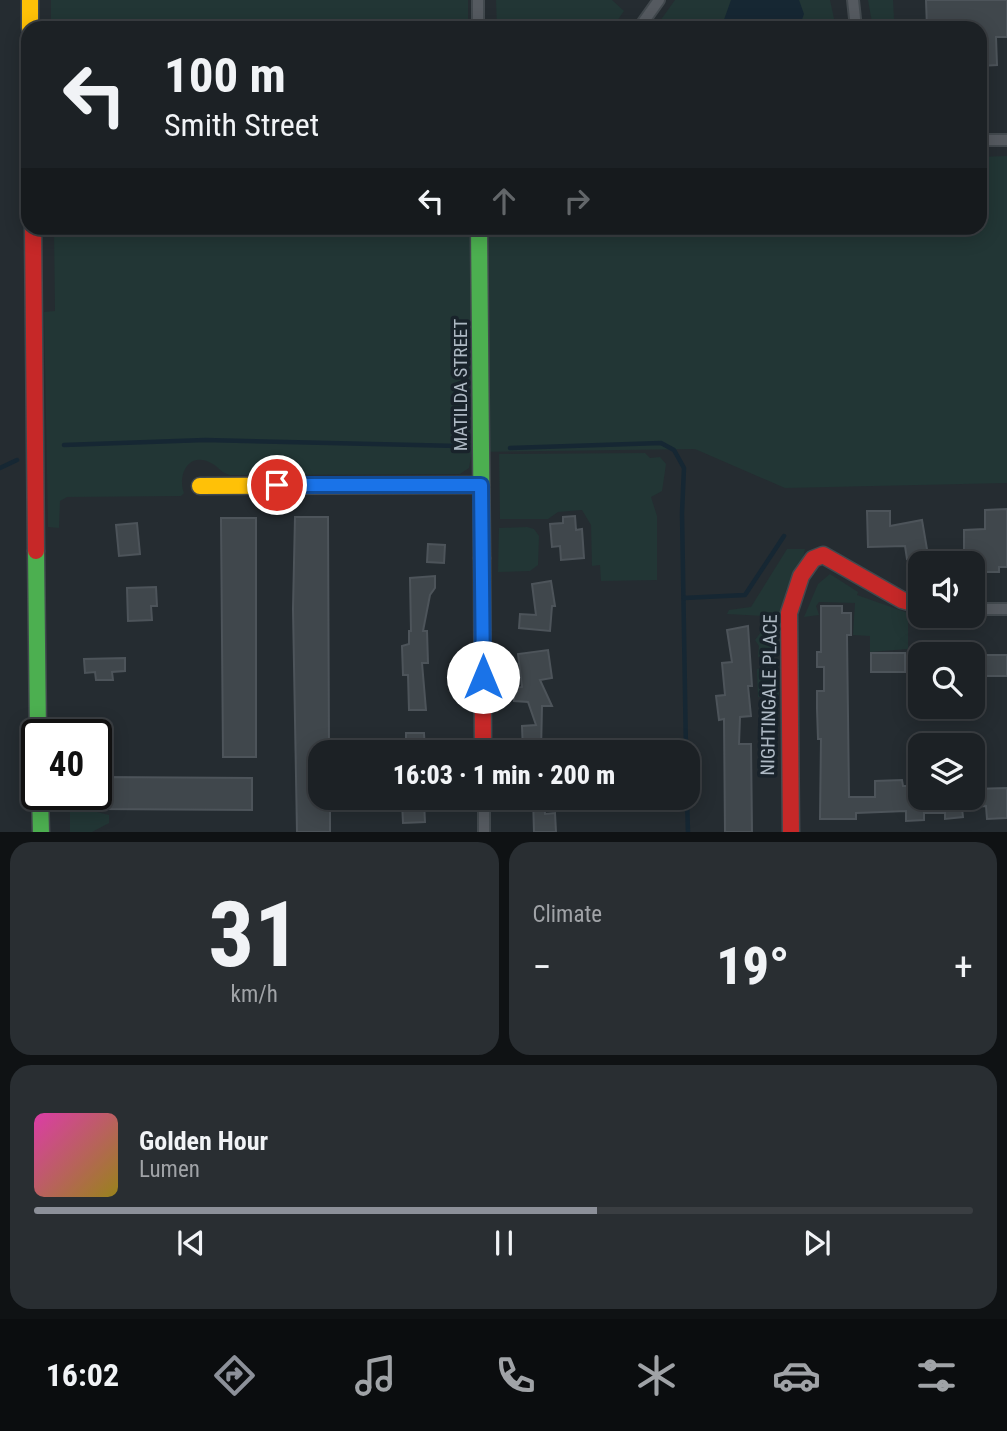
<!DOCTYPE html>
<html lang="en">
<head>
<meta charset="utf-8">
<style>
	body { margin:0; font-family:"Roboto Condensed",sans-serif; background:#292e32; color:#f1f3f6; height:100vh; display:flex; flex-direction:column; font-size:26px; white-space:nowrap }
	* { box-sizing:border-box; margin:0 }
	p { font-size:23px; color:#a0a3a7 }
	.icon { flex:none; width:38px; height:38px; fill:none; stroke:currentColor; stroke-width:2; stroke-linecap:round; stroke-linejoin:round }
	.map { position:relative; height:832px; overflow:hidden }
	.side { display:flex; flex-direction:column; gap:10px; padding:10px; background:#0f1214; flex:1 }
	.side>* { flex:none }
	.guide { position:absolute; left:21px; top:21px; width:966px; height:214px; border-radius:21px; box-shadow:0 4px 18px #0003,0 0 0 2px #3a3e42; background:#1c2125; color:#f1f3f6; overflow:hidden }
	.fabs { position:absolute; left:908px; top:551px; display:grid; gap:14px }
	.fabs a { display:grid; place-items:center; width:77px; height:77px; border-radius:14px; background:#1c2125; box-shadow:0 4px 18px #0003,0 0 0 2px #3a3e42; font-size:35px }
	.speed { position:absolute; left:21px; top:719px; display:flex; gap:14px; font-size:35px; font-weight:700; text-align:center }
	.speed>* { display:grid; place-content:center; width:91px; height:91px; border-radius:50%; background:#1c2125; box-shadow:0 4px 18px #0003,0 0 0 2px #3a3e42; line-height:1 }
	.speed .limit { border:4px solid #111; border-radius:10px; background:#fff; color:#111 }
	.pin { position:absolute; display:grid; place-items:center; width:60px; height:60px; color:#fff; margin:-30px; border:4px solid #fff; border-radius:50%; box-shadow:0 2px 7px #0007 }
	.me { position:absolute; width:77px; margin:-38px; rotate:0deg; stroke-linejoin:round; filter:drop-shadow(0 0 5px #0008) }
	.turn { display:flex; align-items:center; gap:24px; height:147px; padding:0 28px; font-size:32px }
	.turn .icon { width:91px; height:91px; stroke-width:2.5 }
	.turn b { display:block; font-size:49px; line-height:60px }
	.lanes { display:flex; align-items:center; height:66px; padding:0 28px; background:#0003; justify-content:center; gap:35px; direction:ltr }
	.lanes .off { opacity:.35 }
	.big { font-size:52px; font-weight:800; line-height:1.1 }
	.side .card { flex:1; display:flex; flex-direction:column; justify-content:center; gap:10px; min-width:0; padding:0 24px; border-radius:21px; background:#292e32 }
	.side .dial { align-items:center; gap:0 }
	.dial b { font-size:91px; line-height:1 }
	.song { display:flex; align-items:center; gap:21px }
	.cover { width:84px; height:84px; border-radius:10px; background:linear-gradient(135deg,hsl(320 70% 55%),hsl(50 70% 35%)) }
	.played { height:7px; border-radius:4px; background:linear-gradient(90deg,#8c9099 60%,#3a3e42 60%) }
	.keys { display:flex; justify-content:space-around; direction:ltr }
	.heat { display:flex; justify-content:space-between; align-items:center; font-size:38px; direction:ltr }
	.side .tiles { flex:1; display:grid; gap:10px; grid-template-columns:1fr 1fr }
	.card:last-child { grid-column:span 2 }
	.trip { position:absolute; left:308px; top:740px; width:392px; height:70px; border-radius:21px; background:#1c2125; box-shadow:0 4px 18px #0003,0 0 0 2px #3a3e42; font-weight:800; line-height:70px; text-align:center }
	.dock { display:flex; height:112px; justify-content:space-around; align-items:center; background:#0b0d0f; color:#a0a3a7 }
	.dock .icon { width:49px; height:49px }
	.dock .active { color:#8c9099 }
	.dock b { font-size:32px; color:#f1f3f6 }
	.map>svg:first-child { display:block }
	.green { fill:#223635 }
	.water { fill:#162733 }
	.lines { fill:none; stroke-linecap:round; stroke-linejoin:round }
	.stream { stroke:#162733; stroke-width:4.5 }
	.building { fill:#40474c; stroke:#4d545a; stroke-width:2 }
	.street-casing { stroke:#42494e; stroke-width:14 }
	.fast-casing { stroke:#42494e; stroke-width:19 }
	.slow-casing { stroke:#42494e; stroke-width:19 }
	.jam-casing { stroke:#42494e; stroke-width:19 }
	.street { stroke:#555a60; stroke-width:10 }
	.fast { stroke:#4caf50; stroke-width:16 }
	.slow { stroke:#ffc107; stroke-width:16 }
	.jam { stroke:#c62828; stroke-width:16 }
	.route-casing { stroke:#114b97; stroke-width:18 }
	.route { stroke:#1a73e8; stroke-width:12 }
	.labels { text-anchor:middle; dominant-baseline:central; stroke-width:7; stroke-linejoin:round; paint-order:stroke }
	.street-label { font-size:19px; fill:#aeb9c4; stroke:#19232b }
</style>
</head>
<body>
<div class="map">
<svg width="1007" height="833" viewBox="0 0 1007 833">
	<rect width="100%" height="100%" fill="#252c31"/>
	<!-- green -->
	<g class="green">
		<rect x="51" y="0" width="417" height="28"/>
		<polygon points="496,0 612,0 624,11 612,28 497,28"/>
		<polygon points="675,0 830,0 836,28 655,28"/>
		<polygon points="868,0 893,0 894,19 873,28"/>
		<path d="M1007,156V483L785,488L695,449L472,452L469,468L460,474L230,475C221,473 219,467 211,463C189,451 177,475 184,493L181,496L67,497L60,501L59,528L48,527L44,312L55,311L54,228H980V157Z"/>
		<polygon points="645,453 650,458 660,457 666,464 662,491 651,497 657,516 657,580 601,581 600,565 592,566 591,525 582,510 558,512 548,519 500,519 499,454"/>
		<polygon points="527,527 534,529 539,536 538,565 530,571 498,572 499,528"/>
		<polygon points="787,549 805,549 802,563 786,590 780,617 727,614 729,610 751,607"/>
		<polygon points="830,574 858,592 857,595 908,613 908,649 870,652 870,636 853,635 855,603 819,602 816,606 819,615 804,617 818,584"/>
		<polygon points="764,628 778,628 779,656 758,657 759,646 755,640"/>
		<polygon points="778,668 779,696 758,697 757,669"/>
		<polygon points="97,776 97,812 109,815 109,823 92,832 70,832 70,795 96,794"/>
	</g>
	<!-- water -->
	<polygon class="water" points="731,0 799,0 804,14 799,28 721,28"/>
	<g class="lines">
		<!-- stream -->
		<g class="stream">
			<polyline points="64,445 205,440 459,446"/>
			<polyline points="510,448 661,443 674,450 684,468 682,513 686,752"/>
			<polyline points="0,468 17,460"/>
			<polyline points="684,598 745,595 784,536"/>
			<polyline points="687,798 688,833"/>
		</g>
	</g>
	<!-- building -->
	<g class="building">
		<polygon points="926,0 1007,0 1007,37 996,37 997,65 980,66 980,28 927,28"/>
		<polygon points="1007,509 1007,567 999,567 999,572 973,572 973,564 964,564 964,530 985,529 985,510"/>
		<polygon points="867,511 890,511 890,526 922,520 928,555 907,559 905,546 868,547"/>
		<polygon points="575,516 576,530 582,529 584,558 561,560 560,546 552,547 550,524 563,523 563,517"/>
		<polygon points="295,517 328,517 329,752 320,752 320,798 330,798 330,832 297,832 293,609"/>
		<polygon points="221,518 256,518 256,757 223,757"/>
		<polygon points="137,523 140,554 119,556 116,525"/>
		<polygon points="428,544 445,545 444,563 427,562"/>
		<polygon points="435,576 435,588 430,595 423,631 427,631 428,663 422,663 426,710 409,710 408,675 403,675 402,646 409,644 409,631 411,631 410,578"/>
		<polygon points="551,581 555,606 552,606 550,631 519,628 520,614 536,615 532,584"/>
		<polygon points="156,587 157,606 151,606 152,620 128,621 127,588"/>
		<polygon points="821,606 842,606 842,613 851,613 851,635 847,635 849,797 875,797 875,781 902,780 903,786 920,786 920,798 973,798 973,789 1007,788 1007,818 987,819 986,806 962,808 963,817 945,819 945,813 924,813 924,820 906,821 906,811 856,813 856,819 820,819 821,739 818,739 817,709 817,691 824,691 824,667 817,667 817,652 821,652"/>
		<polygon points="748,626 752,686 748,686 751,716 740,717 739,744 751,744 752,832 725,832 724,719 719,720 716,696 725,695 722,663 732,662 727,630"/>
		<polygon points="548,650 552,678 540,680 552,706 542,706 541,752 523,752 522,726 536,725 528,702 514,701 514,688 522,687 518,654"/>
		<rect x="871" y="653" width="34" height="19"/>
		<polygon points="973,655 1007,655 1007,676 986,676 986,671 973,672"/>
		<polygon points="125,658 125,671 112,672 113,680 96,680 95,672 85,673 84,659"/>
		<polygon points="406,733 424,733 425,752 406,752"/>
		<polygon points="101,777 252,778 252,810 101,809"/>
		<polygon points="533,798 544,798 545,814 555,813 556,832 534,832"/>
		<polygon points="424,801 425,822 403,823 402,802"/>
	</g>
	<g class="lines">
		<!-- street casing -->
		<g class="street-casing">
			<g id="street">
				<polyline points="478,0 478,28"/>
				<polyline points="853,0 856,28"/>
				<polyline points="639,28 659,0"/>
				<polyline points="980,140 1007,140"/>
				<polyline points="973,609 1007,609"/>
				<polyline points="484,798 484,833"/>
			</g>
		</g>
		<!-- fast casing -->
		<g class="fast-casing">
			<g id="fast">
				<polyline points="479,228 482,558"/>
				<polyline points="36,551 38,735"/>
				<polyline points="40,794 41,833"/>
			</g>
		</g>
		<!-- slow casing -->
		<g class="slow-casing">
			<g id="slow">
				<polyline points="30,0 30,28"/>
				<polyline points="200,486 481,485"/>
			</g>
		</g>
		<!-- jam casing -->
		<g class="jam-casing">
			<g id="jam">
				<polyline points="33,228 36,551"/>
				<polyline points="482,558 483,752"/>
				<polyline points="791,833 789,613 801,576 813,559 823,555 902,600 920,605"/>
			</g>
		</g>
		<!-- street -->
		<use href="#street" class="street"/>
		<!-- fast -->
		<use href="#fast" class="fast"/>
		<!-- slow -->
		<use href="#slow" class="slow"/>
		<!-- jam -->
		<use href="#jam" class="jam"/>
	</g>
	<g class="lines">
		<!-- route casing -->
		<g class="route-casing">
			<polyline id="route" points="277,485 481,485 483,677"/>
		</g>
		<!-- route -->
		<use href="#route" class="route"/>
	</g>
	<g class="labels">
		<!-- street labels -->
		<g class="street-label">
			<text transform="translate(460 385) rotate(-90)">MATILDA STREET</text>
			<text transform="translate(769 695) rotate(-89)">NIGHTINGALE PLACE</text>
		</g>
	</g>
</svg>
<div class="fabs">
<a><svg class="icon" aria-label="sound" viewBox="0 0 24 24"><path d="M4 9h4l5-4v14l-5-4H4zM17 9q2 3 0 6"/></svg></a>
<a><svg class="icon" aria-label="search" viewBox="0 0 24 24"><circle cx="10" cy="10" r="6"/><path d="M15 15l6 6"/></svg></a>
<a><svg class="icon" aria-label="layers" viewBox="0 0 24 24"><path d="M12 4l9 5-9 5-9-5zM3 14l9 5 9-5"/></svg></a>
</div>
<div class="speed"><div class="limit">40</div></div>
<div class="pin" style="left:277px;top:485px;background:#d93025"><svg class="icon" aria-label="arrive" viewBox="0 0 24 24"><path d="M6 21V4h12l-3 4 3 4H6"/></svg></div>
<svg class="me" style="left:483px;top:677px" viewBox="-20 -20 40 40"><circle r="19" fill="#fff"/><path d="M0-13L10 11 0 6-10 11z" fill="#1a73e8"/></svg>
<div class="trip">16:03 · 1 min · 200 m</div>
<div class="guide">
<div class="turn"><svg class="icon" aria-label="left" viewBox="0 0 24 24"><path d="M17 20v-9H6M10 6l-5 5 5 5"/></svg><div><b>100 m</b>Smith Street</div></div>
<div class="lanes"><svg class="icon" aria-label="left" viewBox="0 0 24 24"><path d="M17 20v-9H6M10 6l-5 5 5 5"/></svg><svg class="icon off" aria-label="ahead" viewBox="0 0 24 24"><path d="M12 20V5M6 11l6-6 6 6"/></svg><svg class="icon off" aria-label="right" viewBox="0 0 24 24"><path d="M7 20v-9h11M14 6l5 5-5 5"/></svg></div>
</div>
</div>
<section class="side">
<div class="tiles">
<div class="card dial"><b>31</b><p>km/h</p></div>
<div class="card"><p>Climate</p>
<div class="heat"><a>−</a><b class="big">19°</b><a>+</a></div>
</div>
<div class="card">
<div class="song"><i class="cover"></i><div><b>Golden Hour</b><p>Lumen</p></div></div>
<div class="played"></div>
<div class="keys"><svg class="icon" aria-label="previous" viewBox="0 0 24 24"><path d="M18 5L8 12l10 7zM5 5v14"/></svg><svg class="icon" aria-label="pause" viewBox="0 0 24 24"><path d="M8 5v14M16 5v14"/></svg><svg class="icon" aria-label="next" viewBox="0 0 24 24"><path d="M6 5l10 7-10 7zM19 5v14"/></svg></div>
</div>
</div>
</section>
<nav class="dock">
<b>16:02</b>
<svg class="icon active" aria-label="directions" viewBox="0 0 24 24"><path d="M12 3l9 9-9 9-9-9zM9 14v-3h6M13 9l2 2-2 2"/></svg>
<svg class="icon" aria-label="music" viewBox="0 0 24 24"><path d="M9 18V5l10-2v13"/><circle cx="6" cy="18" r="3"/><circle cx="16" cy="16" r="3"/></svg>
<svg class="icon" aria-label="phone" viewBox="0 0 24 24"><path d="M5 4h4l2 5-3 2q2 4 5 5l2-3 5 2v4C11 20 4 13 5 4z"/></svg>
<svg class="icon" aria-label="climate" viewBox="0 0 24 24"><path d="M12 3v18M4 7l16 10M4 17L20 7"/></svg>
<svg class="icon" aria-label="car" viewBox="0 0 24 24"><path d="M5 17H2v-5l4-1 3-4h7l3 4 3 1v5h-3M9 17h6M6 11h13"/><circle cx="7" cy="17" r="2"/><circle cx="17" cy="17" r="2"/></svg>
<svg class="icon" aria-label="filters" viewBox="0 0 24 24"><path d="M4 7h16M4 17h16"/><circle cx="9" cy="7" r="2"/><circle cx="15" cy="17" r="2"/></svg>
</nav>
</body>
</html>
